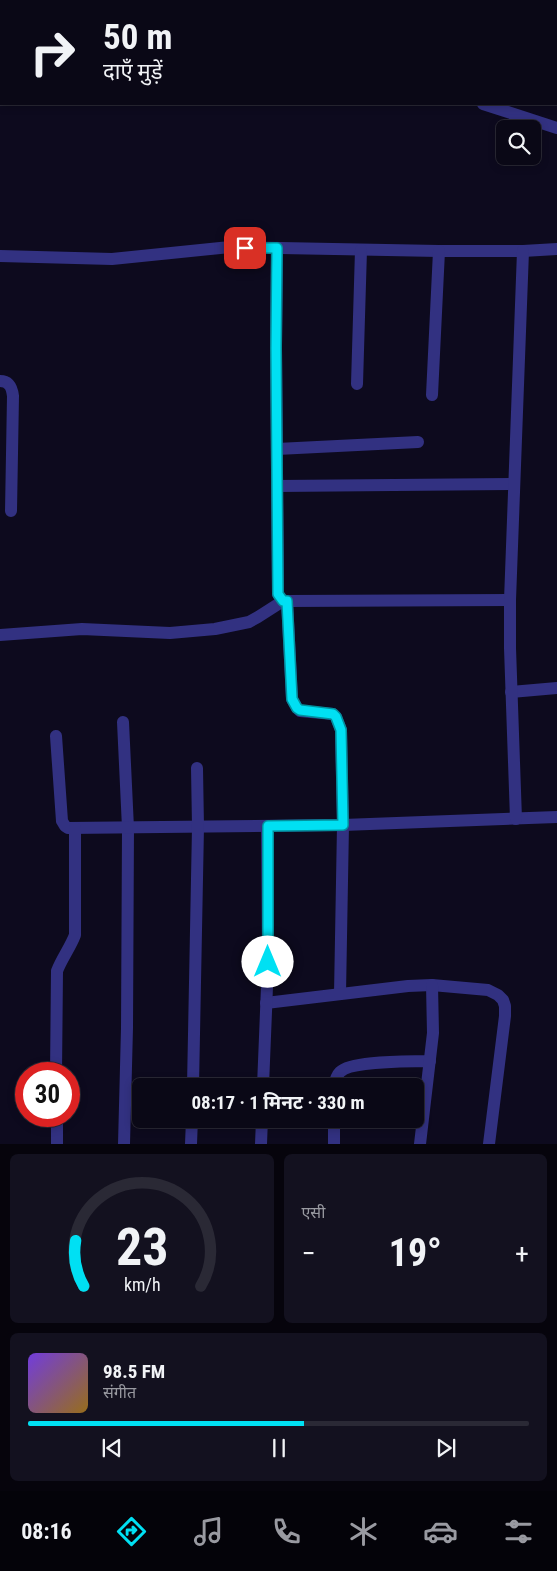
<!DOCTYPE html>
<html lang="hi">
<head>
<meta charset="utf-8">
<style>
	body { margin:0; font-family:"Roboto Condensed","Noto Sans Devanagari",sans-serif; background:#13111f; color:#f1f3f6; height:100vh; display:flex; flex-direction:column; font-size:19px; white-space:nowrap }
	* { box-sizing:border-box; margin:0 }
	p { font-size:16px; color:#999aa1 }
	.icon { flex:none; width:28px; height:28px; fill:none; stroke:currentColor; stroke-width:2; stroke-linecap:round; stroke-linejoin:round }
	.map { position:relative; height:1144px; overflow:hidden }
	.details { display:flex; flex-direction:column; gap:10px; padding:10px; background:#06040c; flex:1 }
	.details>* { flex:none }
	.banner { position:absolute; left:0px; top:0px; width:558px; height:105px; box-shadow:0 2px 8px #0003,0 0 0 1px #2a2935; background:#0a0816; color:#f1f3f6; overflow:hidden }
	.controls { position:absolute; left:496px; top:120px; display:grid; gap:10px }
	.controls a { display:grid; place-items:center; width:45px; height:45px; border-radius:8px; background:#0a0816; box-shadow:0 2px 8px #0003,0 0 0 1px #2a2935; font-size:25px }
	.speed { position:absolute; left:15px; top:1062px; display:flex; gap:10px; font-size:25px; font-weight:700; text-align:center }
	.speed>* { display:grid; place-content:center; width:65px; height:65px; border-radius:50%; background:#0a0816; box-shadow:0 2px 8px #0003,0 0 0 1px #2a2935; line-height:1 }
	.speed .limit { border:8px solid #d22; background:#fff; color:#111 }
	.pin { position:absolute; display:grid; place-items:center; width:42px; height:42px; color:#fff; margin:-21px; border-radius:10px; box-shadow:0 2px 8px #0006 }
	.me { position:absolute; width:55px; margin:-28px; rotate:0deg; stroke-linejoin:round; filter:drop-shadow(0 0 4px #0008) }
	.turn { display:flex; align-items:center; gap:18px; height:105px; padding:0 20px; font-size:22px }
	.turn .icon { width:65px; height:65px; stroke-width:2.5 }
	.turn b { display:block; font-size:35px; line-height:42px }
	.big { font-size:38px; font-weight:700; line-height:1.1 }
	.details .tile { flex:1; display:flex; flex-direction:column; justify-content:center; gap:8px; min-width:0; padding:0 18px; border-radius:8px; background:#13111f }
	.details .dial { align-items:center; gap:0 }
	.dial svg { height:130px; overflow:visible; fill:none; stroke:#2a2935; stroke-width:7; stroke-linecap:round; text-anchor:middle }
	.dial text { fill:#f1f3f6; stroke:none }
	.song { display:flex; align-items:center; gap:15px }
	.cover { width:60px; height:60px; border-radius:8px; background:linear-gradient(135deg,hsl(260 70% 55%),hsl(40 70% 35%)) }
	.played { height:5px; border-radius:2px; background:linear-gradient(90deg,#00e0f3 55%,#2a2935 55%) }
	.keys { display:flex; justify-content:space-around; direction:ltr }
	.heat { display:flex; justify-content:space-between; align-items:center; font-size:28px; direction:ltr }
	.details .tiles { flex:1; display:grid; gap:10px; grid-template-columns:1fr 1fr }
	.tile:last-child { grid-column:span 2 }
	.trip { position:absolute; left:132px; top:1078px; width:292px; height:50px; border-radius:8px; background:#0a0816; box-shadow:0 2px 8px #0003,0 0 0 1px #2a2935; font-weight:700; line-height:50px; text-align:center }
	.menu { display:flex; height:80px; justify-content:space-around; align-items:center; background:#040309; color:#999aa1 }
	.menu .icon { width:35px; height:35px }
	.menu .selected { color:#00e0f3 }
	.menu b { font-size:22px; color:#f1f3f6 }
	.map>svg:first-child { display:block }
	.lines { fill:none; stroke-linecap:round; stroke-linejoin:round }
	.minor { stroke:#323181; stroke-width:12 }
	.route-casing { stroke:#00929e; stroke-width:12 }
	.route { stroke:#00e0f3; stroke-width:9 }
</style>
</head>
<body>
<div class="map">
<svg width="557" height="1144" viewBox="0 0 557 1144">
	<rect width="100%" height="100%" fill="#0d0a1e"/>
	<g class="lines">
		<!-- minor -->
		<g class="minor">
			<polyline points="158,0 162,1"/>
			<polyline points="248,0 252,1"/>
			<polyline points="296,0 296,1"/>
			<polyline points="190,1 190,0"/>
			<polyline points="512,1 513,0"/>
			<polyline points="556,99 557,99"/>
			<polyline points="483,104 557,128"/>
			<path d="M277,248L276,347L278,594C280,598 282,601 287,601L510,600"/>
			<polyline points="0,256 112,259 230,247 439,251 523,251 557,249"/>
			<path d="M0,381C10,381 12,388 13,396L11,511"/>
			<polyline points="357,384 361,250"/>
			<polyline points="432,395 439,251"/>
			<polyline points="277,449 418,442"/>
			<polyline points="277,486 514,484"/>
			<polyline points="287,601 292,699 297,708 300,711 333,714 336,717 341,730 343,825 340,994"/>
			<polyline points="0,635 82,629 170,633 215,629 249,622 258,617 283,601"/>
			<polyline points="511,692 557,688"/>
			<polyline points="123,722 128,828 127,1028 124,1144"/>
			<polyline points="56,736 62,821 65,826 68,828 343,825 557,817"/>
			<polyline points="516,819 510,648 510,600 523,251"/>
			<polyline points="266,1003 408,986 432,985 488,990 498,995 503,1000 505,1006 505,1016 489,1144"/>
			<path d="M56,1074L57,971C62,958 70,948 75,935V828"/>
			<polyline points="193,1086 198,827 197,768"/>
			<polyline points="263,1086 268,962 267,826"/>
			<path d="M334,1086C335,1081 336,1076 340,1072C352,1060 412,1062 430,1061"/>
			<polyline points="57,1116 57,1144"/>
			<polyline points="191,1144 192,1119"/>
			<polyline points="261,1144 262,1119"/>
			<polyline points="334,1144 334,1119"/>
			<polyline points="420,1144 433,1033 432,985"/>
		</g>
	</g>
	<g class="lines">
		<!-- route casing -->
		<g class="route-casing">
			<polyline id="route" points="245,248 277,248 276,348 278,594 283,601 287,601 292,699 297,708 300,710 333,714 336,717 341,730 343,825 268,826 268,962"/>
		</g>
		<!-- route -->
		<use href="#route" class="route"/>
	</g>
</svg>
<div class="controls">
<a><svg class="icon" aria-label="search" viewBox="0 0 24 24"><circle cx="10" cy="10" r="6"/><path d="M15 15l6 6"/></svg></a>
</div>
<div class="speed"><div class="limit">30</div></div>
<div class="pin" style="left:245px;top:248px;background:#d93025"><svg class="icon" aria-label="arrive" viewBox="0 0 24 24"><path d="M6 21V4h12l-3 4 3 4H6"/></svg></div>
<svg class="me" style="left:268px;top:962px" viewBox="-20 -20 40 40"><circle r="19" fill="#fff"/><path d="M0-13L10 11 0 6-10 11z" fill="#00e0f3"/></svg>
<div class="trip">08:17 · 1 मिनट · 330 m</div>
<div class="banner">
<div class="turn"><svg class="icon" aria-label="right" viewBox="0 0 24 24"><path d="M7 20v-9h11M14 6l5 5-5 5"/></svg><div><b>50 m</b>दाएँ मुड़ें</div></div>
</div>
</div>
<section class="details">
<div class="tiles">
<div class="tile dial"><svg viewBox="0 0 100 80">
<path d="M14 69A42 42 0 1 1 86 69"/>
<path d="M14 69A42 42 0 0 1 9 41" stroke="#00e0f3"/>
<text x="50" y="56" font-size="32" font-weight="700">23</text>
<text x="50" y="72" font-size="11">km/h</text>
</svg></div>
<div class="tile"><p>एसी</p>
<div class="heat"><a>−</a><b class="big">19°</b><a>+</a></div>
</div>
<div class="tile">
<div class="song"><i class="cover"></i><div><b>98.5 FM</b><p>संगीत</p></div></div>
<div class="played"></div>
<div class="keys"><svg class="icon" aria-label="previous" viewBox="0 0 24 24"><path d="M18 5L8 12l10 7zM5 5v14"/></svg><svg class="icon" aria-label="pause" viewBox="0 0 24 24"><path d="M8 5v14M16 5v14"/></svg><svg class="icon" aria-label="next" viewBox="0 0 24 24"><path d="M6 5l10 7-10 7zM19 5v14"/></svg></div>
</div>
</div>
</section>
<nav class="menu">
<b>08:16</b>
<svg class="icon selected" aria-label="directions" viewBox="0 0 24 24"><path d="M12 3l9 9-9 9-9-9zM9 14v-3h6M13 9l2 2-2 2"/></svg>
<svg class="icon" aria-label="music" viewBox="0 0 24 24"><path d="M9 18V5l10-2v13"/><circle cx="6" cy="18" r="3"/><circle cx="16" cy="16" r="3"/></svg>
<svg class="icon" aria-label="phone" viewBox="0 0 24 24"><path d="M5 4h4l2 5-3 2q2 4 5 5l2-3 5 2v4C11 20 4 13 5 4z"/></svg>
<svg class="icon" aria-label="climate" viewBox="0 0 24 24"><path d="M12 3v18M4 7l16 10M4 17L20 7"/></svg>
<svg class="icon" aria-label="car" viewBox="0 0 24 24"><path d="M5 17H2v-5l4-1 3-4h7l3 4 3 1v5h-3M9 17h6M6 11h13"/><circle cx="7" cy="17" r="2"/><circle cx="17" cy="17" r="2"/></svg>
<svg class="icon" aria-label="filters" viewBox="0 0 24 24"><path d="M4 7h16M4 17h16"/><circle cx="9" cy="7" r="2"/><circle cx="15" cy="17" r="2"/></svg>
</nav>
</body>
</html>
